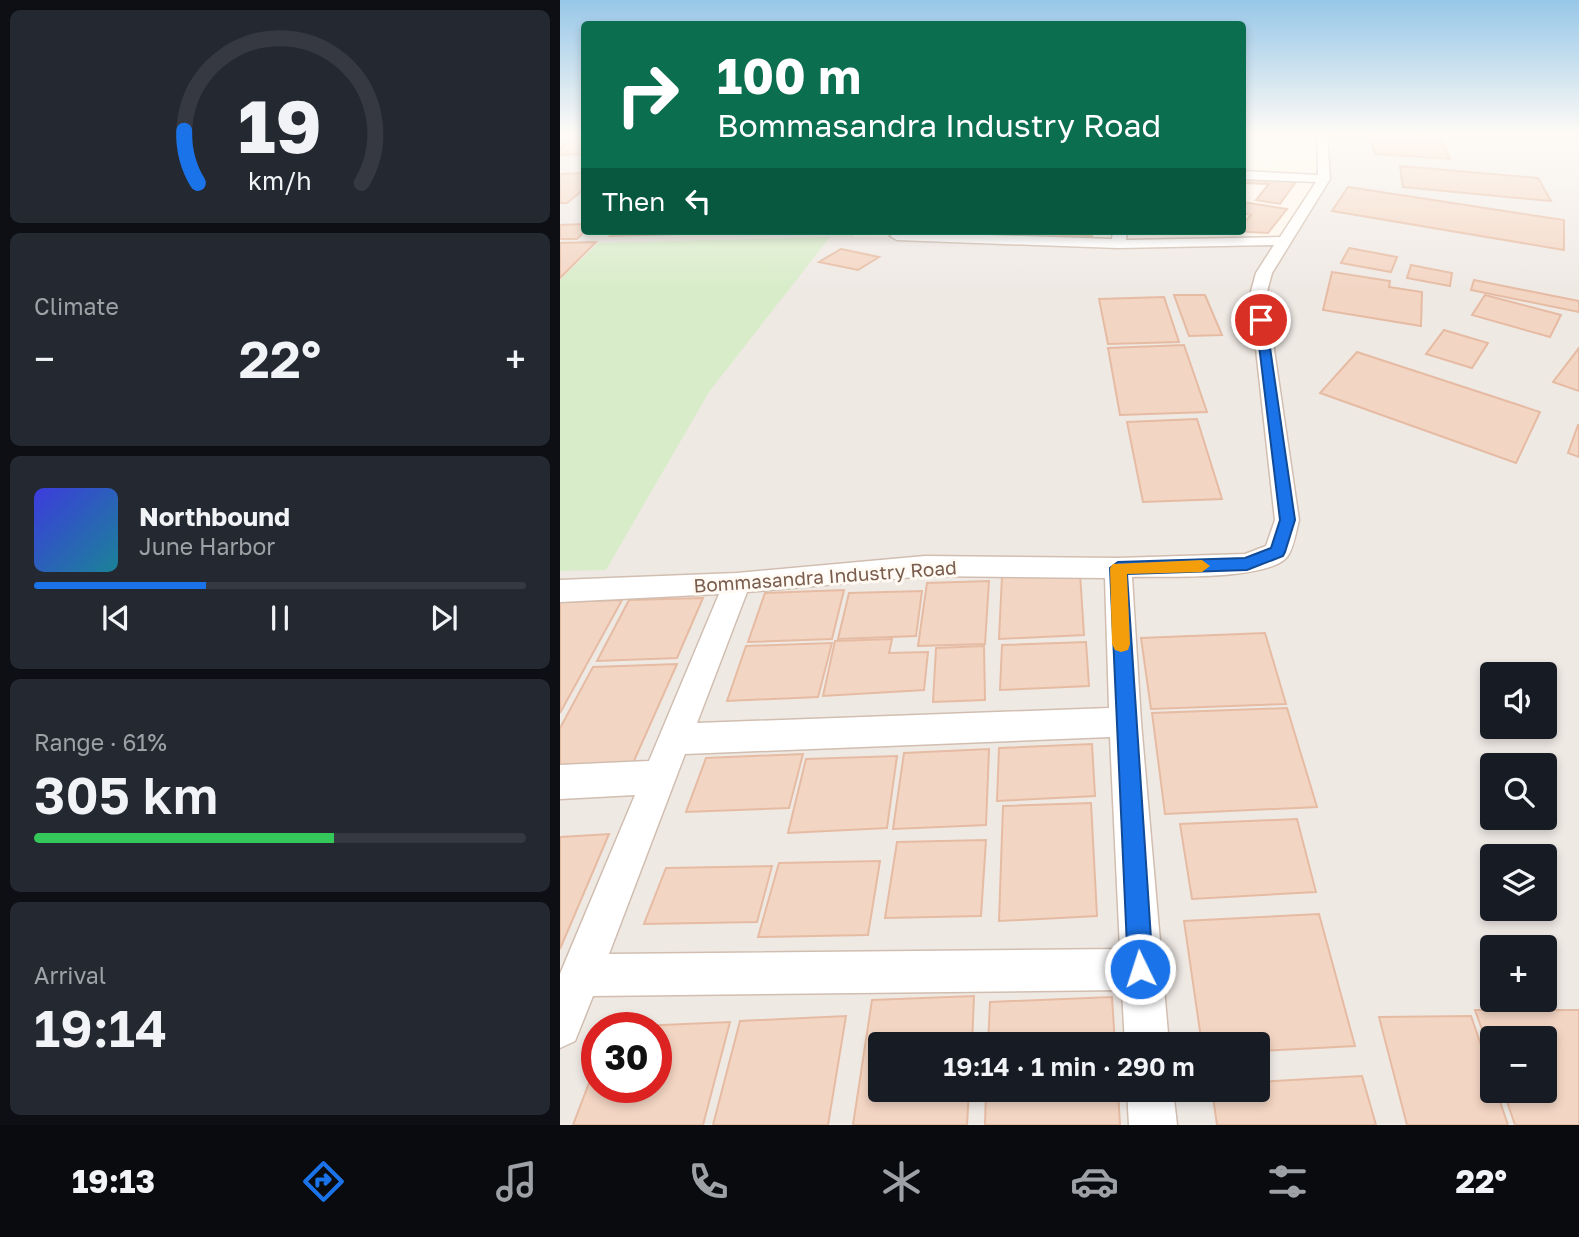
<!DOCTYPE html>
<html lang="en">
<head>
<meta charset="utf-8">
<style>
	body { margin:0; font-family:"Golos Text",sans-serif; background:#242831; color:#f1f3f6; height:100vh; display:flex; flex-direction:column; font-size:26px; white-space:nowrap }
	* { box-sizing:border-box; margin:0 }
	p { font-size:23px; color:#9ea1a6 }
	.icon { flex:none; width:38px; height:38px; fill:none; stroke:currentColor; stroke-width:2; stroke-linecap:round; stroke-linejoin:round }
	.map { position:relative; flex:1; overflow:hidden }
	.panel { display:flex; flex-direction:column; gap:10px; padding:10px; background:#0d0f14; width:560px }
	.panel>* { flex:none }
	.guide { position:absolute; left:21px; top:21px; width:665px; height:214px; border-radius:7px; box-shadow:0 4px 10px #0003; background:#0b6e4f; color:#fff; overflow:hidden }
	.controls { position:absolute; left:920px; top:662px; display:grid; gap:14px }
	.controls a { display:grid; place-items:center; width:77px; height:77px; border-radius:7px; background:#171b24; box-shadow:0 4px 10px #0003; font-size:35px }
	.speed { position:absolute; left:21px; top:1012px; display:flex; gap:14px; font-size:35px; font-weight:700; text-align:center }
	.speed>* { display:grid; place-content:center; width:91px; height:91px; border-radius:50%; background:#171b24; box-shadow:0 4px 10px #0003; line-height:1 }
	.speed .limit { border:10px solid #d22; background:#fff; color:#111 }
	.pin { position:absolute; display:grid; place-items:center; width:60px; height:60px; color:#fff; margin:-30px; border:4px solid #fff; border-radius:50%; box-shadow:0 2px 7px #0007 }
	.me { position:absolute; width:77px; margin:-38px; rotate:356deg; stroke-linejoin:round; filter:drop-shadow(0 0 5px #0008) }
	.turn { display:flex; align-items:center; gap:24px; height:147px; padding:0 21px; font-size:32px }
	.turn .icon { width:91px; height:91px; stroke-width:2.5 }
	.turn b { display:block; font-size:49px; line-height:60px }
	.then { display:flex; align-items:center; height:66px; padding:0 21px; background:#0003; gap:14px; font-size:26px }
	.big { font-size:52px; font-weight:600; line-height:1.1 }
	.panel .tile { flex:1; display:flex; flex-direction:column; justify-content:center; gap:10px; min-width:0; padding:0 24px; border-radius:10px; background:#242831 }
	.panel .dial { align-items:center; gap:0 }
	.dial svg { height:182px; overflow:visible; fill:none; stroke:#363941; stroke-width:7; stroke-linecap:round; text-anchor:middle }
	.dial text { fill:#f1f3f6; stroke:none }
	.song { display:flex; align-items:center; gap:21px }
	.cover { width:84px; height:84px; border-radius:10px; background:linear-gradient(135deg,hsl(240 70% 55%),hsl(190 70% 35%)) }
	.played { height:7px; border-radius:4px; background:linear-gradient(90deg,#1a73e8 35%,#363941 35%) }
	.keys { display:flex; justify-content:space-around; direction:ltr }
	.heat { display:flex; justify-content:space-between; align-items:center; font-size:38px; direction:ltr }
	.charge { height:10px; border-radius:5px; background:linear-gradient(90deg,#34c759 61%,#363941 0) }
	.trip { position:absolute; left:308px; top:1032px; width:402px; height:70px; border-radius:7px; background:#171b24; box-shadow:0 4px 10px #0003; font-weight:600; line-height:70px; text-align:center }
	.dock { display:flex; height:112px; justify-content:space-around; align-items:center; background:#090b0e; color:#9ea1a6 }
	.dock .icon { width:49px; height:49px }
	.dock .active { color:#1a73e8 }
	.dock b { font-size:32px; color:#f1f3f6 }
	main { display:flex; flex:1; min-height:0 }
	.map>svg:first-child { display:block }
	.industrial { fill:#efe9e4; fill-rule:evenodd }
	.green { fill:#d8ecc9 }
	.building { fill:#f3d5c3; stroke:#e6bba3; stroke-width:2 }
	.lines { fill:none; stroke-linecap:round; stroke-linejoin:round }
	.minor-casing { stroke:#d1beb0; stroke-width:3 }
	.minor { fill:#fff; fill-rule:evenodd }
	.route { fill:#1a73e8; stroke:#114b97; stroke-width:2 }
	.slow { fill:#f59e0b }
	.labels { text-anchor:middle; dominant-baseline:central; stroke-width:6; stroke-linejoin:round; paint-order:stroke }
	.street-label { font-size:19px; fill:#7a5c4d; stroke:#fffaf3 }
</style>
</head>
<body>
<main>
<section class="panel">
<div class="tile dial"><svg viewBox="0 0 100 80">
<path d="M14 69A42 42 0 1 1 86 69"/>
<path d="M14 69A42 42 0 0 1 8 46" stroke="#1a73e8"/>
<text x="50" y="56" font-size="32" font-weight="700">19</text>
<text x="50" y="72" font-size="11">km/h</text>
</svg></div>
<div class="tile"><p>Climate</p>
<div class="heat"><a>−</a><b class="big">22°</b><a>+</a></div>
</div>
<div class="tile">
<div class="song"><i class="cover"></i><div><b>Northbound</b><p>June Harbor</p></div></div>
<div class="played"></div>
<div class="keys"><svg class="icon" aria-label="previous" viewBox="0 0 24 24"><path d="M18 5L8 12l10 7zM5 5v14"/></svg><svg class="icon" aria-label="pause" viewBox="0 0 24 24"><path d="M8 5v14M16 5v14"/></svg><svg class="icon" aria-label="next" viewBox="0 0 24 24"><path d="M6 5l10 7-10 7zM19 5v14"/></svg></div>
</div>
<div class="tile"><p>Range · 61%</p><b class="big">305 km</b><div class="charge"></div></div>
<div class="tile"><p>Arrival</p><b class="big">19:14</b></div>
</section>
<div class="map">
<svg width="1019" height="1125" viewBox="0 0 1019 1125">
	<rect width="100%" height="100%" fill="#fdf6ec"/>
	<!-- industrial -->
	<path class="industrial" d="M0,133H24V231H297L293,237L733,241L768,183L771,133H1019V1125H0ZM933,674H985V726H933ZM933,765H985V817H933ZM933,856H985V908H933ZM933,947H985V999H933ZM37,1027H96V1087H37ZM933,1038H985V1090H933ZM320,1045H698V1090H320Z"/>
	<!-- green -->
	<polygon class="green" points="270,237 149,392 46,570 0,571 0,280 38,243"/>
	<!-- building -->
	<g class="building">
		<polygon points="24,133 24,154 0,155 0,148"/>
		<polygon points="809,134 880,138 890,159 815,154"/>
		<polygon points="840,166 978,178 991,201 843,187"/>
		<polygon points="24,173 24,189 7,203 0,203 0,174"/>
		<polygon points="682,178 737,180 720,204 696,200 709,184 682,183"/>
		<polygon points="788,187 1004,220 1004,250 772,211"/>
		<polygon points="683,202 727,209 708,233 690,232 682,231 682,225 691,215 682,213"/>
		<polygon points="24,224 25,231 17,239 0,239 0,225"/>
		<polygon points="56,231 235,231 50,236"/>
		<polygon points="477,231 533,231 532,236 476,234"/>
		<polygon points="36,242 0,278 0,243"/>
		<polygon points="789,248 837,257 831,272 781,263"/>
		<polygon points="281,249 319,257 298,270 259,262"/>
		<polygon points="851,265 892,273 890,286 847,278"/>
		<polygon points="772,272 830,281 829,287 862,292 861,326 763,310"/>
		<polygon points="914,280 1019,301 1019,312 911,290"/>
		<polygon points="614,295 645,295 662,335 629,336"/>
		<polygon points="925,295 1001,315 990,337 912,315"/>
		<polygon points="604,297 619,342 548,344 539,299"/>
		<polygon points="884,330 928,343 912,368 866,354"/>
		<polygon points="624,345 647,412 560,415 548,348"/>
		<polygon points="1019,348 1019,391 993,382"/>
		<polygon points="797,352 980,412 956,463 760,393"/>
		<polygon points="637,419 662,499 583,502 567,422"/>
		<polygon points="1018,425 1019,425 1019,457 1008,453"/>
		<polygon points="520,573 524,635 439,639 442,576"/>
		<polygon points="429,581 425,644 358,646 367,583"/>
		<polygon points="284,590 272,639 188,642 205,593"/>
		<polygon points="362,591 356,636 278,639 289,593"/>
		<polygon points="143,598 117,658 37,661 69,600"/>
		<polygon points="62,600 0,713 0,602"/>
		<polygon points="705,633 726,704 591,709 581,638"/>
		<polygon points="332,639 329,653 368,652 364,690 263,696 275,641"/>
		<polygon points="526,642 529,686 440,690 442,645"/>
		<polygon points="272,643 258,697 167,701 186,646"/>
		<polygon points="424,646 425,700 373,702 376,648"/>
		<polygon points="117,664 73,763 0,767 0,728 33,667"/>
		<polygon points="727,708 757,807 605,814 592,713"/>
		<polygon points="532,744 535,796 437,801 439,748"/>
		<polygon points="429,749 426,825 333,829 344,753"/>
		<polygon points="243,754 229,808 126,812 146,758"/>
		<polygon points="337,756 327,828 228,833 246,759"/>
		<polygon points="531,803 537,916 439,921 443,806"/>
		<polygon points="737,819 756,892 632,899 620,824"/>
		<polygon points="49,834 0,949 0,837"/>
		<polygon points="426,840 421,916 325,918 337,842"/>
		<polygon points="320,861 308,935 198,937 219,863"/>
		<polygon points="212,866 197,922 84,924 106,868"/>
		<polygon points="759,914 795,1046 698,1051 698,1045 642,1045 624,921"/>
		<polygon points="414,996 412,1045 320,1045 320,1090 409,1090 407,1125 293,1125 312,1000"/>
		<polygon points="552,997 555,1045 428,1045 430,1002"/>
		<polygon points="915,1010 1019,1010 1019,1125 955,1125 943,1090 985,1090 985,1038 933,1038 933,1060"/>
		<polygon points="286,1016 268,1125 153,1125 180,1021"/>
		<polygon points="911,1016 933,1080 933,1090 936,1090 948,1125 847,1125 819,1017"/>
		<polygon points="170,1022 143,1125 13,1125 37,1062 37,1087 96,1087 96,1027 57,1027"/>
		<polygon points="802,1076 816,1125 657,1125 652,1090 698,1090 698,1082"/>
		<polygon points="426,1090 558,1090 560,1125 425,1125"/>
	</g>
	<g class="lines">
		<!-- minor casing -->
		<g class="minor-casing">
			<g id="minor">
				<path d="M757,133H767L770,179L712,273L706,295L739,520C736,531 734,548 727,557C707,581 604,576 572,577L581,722L609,1045H565L562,990L33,996L15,1041L0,1048V974L75,795L0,799V765L89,761L159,594L0,602V580L177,573L365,556L558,558L685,554L706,546L715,520L690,295L696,273L714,245L558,248L337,240L330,236L337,232L552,239L553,231H567L566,240L720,237L756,182L682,179V171L758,175ZM365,576L545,578L549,708L137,723L187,592ZM550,737L560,949L49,954L125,754Z"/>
				<polygon points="567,1090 613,1090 617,1125 569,1125"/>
			</g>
		</g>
		<!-- minor -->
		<use href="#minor" class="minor"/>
	</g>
	<!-- sky -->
	<linearGradient id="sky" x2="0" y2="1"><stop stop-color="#97c7e8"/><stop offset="0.46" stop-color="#fefbf6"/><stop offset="1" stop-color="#fefbf6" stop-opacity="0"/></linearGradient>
	<rect width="1019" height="290" fill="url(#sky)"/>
	<!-- route -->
	<polygon class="route" points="701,317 706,320 735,520 725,552 723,556 687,570 567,574 593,969 589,978 580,982 572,978 568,969 550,568 558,562 685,558 711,548 720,520 696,320"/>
	<!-- slow -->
	<polygon class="slow" points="642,560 650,566 642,572 567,574 570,644 568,650 561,652 555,650 552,644 550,568 553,564"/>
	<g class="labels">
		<!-- street labels -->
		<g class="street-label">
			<text transform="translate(265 576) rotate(-4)">Bommasandra Industry Road</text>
		</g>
	</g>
</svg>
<div class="controls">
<a><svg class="icon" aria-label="sound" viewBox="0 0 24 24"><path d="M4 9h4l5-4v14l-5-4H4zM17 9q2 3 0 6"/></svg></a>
<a><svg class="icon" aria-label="search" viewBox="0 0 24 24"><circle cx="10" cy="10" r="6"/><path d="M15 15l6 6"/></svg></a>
<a><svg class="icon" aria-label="layers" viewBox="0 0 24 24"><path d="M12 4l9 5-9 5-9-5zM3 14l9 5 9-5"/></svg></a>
<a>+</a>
<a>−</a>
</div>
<div class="speed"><div class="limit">30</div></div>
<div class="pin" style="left:701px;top:320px;background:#d93025"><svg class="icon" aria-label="arrive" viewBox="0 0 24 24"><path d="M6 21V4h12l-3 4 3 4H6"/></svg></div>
<svg class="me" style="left:580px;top:969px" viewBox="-20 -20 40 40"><circle r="17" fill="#1a73e8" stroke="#fff" stroke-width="3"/><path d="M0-11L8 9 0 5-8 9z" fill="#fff"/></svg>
<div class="trip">19:14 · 1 min · 290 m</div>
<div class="guide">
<div class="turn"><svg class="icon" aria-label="right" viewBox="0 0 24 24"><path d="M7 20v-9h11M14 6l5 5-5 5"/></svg><div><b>100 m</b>Bommasandra Industry Road</div></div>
<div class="then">Then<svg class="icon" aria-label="left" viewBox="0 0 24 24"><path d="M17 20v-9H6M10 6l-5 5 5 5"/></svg></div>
</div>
</div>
</main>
<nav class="dock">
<b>19:13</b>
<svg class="icon active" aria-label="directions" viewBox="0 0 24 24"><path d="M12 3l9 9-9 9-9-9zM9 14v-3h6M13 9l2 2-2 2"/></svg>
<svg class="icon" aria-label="music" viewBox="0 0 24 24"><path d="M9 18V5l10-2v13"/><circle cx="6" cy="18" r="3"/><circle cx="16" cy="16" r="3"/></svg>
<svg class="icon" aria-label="phone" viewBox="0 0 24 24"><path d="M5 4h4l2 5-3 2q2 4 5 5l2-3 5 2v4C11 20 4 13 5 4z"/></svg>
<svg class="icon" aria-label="climate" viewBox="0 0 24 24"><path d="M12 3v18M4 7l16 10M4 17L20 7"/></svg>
<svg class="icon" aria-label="car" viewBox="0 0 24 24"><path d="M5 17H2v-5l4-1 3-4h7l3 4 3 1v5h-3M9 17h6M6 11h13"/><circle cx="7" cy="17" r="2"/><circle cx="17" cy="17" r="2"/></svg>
<svg class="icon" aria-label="filters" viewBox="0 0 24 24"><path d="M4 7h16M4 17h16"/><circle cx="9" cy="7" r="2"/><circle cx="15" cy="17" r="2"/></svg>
<b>22°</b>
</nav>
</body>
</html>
